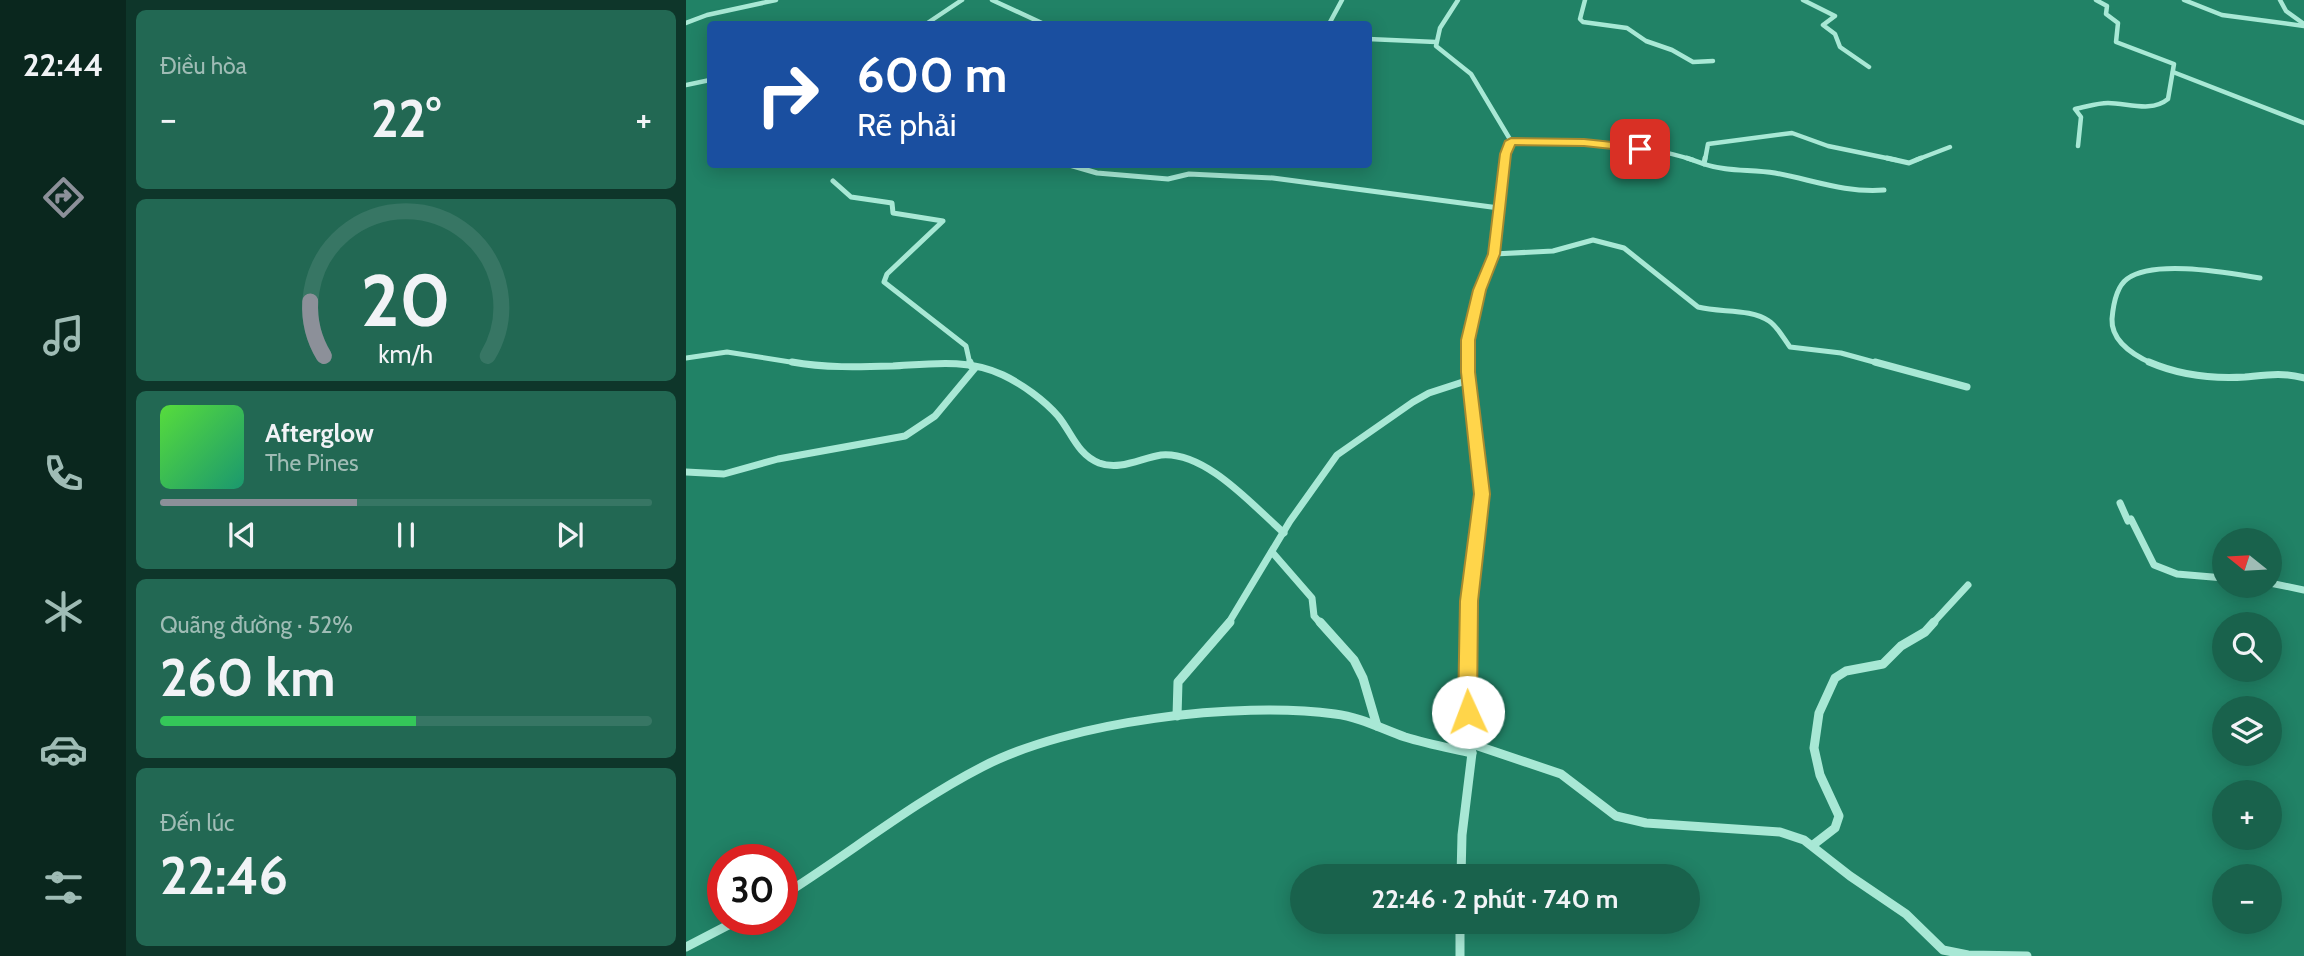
<!DOCTYPE html>
<html lang="vi">
<head>
<meta charset="utf-8">
<style>
	body { margin:0; font-family:Cabin,sans-serif; background:#226853; color:#f1f3f6; height:100vh; display:flex; flex-direction:column; font-size:26px; white-space:nowrap }
	* { box-sizing:border-box; margin:0 }
	p { font-size:23px; color:#9fbcb5 }
	.icon { flex:none; width:38px; height:38px; fill:none; stroke:currentColor; stroke-width:2; stroke-linecap:round; stroke-linejoin:round }
	.map { position:relative; flex:1; overflow:hidden }
	.panel { display:flex; flex-direction:column; gap:10px; padding:10px; background:#0e362a; width:560px }
	.panel>* { flex:none }
	.guide { position:absolute; left:21px; top:21px; width:665px; height:147px; border-radius:7px; box-shadow:0 4px 18px #0003; background:#1a4fa0; color:#fff; overflow:hidden }
	.needle { width:46px; rotate:288deg }
	.tools { position:absolute; left:1526px; top:528px; display:grid; gap:14px }
	.tools a { display:grid; place-items:center; width:70px; height:70px; border-radius:50%; background:#19624c; box-shadow:0 4px 18px #0003; font-size:35px }
	.speed { position:absolute; left:21px; top:844px; display:flex; gap:14px; font-size:35px; font-weight:700; text-align:center }
	.speed>* { display:grid; place-content:center; width:91px; height:91px; border-radius:50%; background:#19624c; box-shadow:0 4px 18px #0003; line-height:1 }
	.speed .limit { border:10px solid #d22; background:#fff; color:#111 }
	.pin { position:absolute; display:grid; place-items:center; width:60px; height:60px; color:#fff; margin:-30px; border-radius:14px; box-shadow:0 4px 10px #0006 }
	.me { position:absolute; width:77px; margin:-38px; rotate:358deg; stroke-linejoin:round; filter:drop-shadow(0 0 5px #0008) }
	.turn { display:flex; align-items:center; gap:24px; height:147px; padding:0 35px; font-size:32px }
	.turn .icon { width:91px; height:91px; stroke-width:2.5 }
	.turn b { display:block; font-size:49px; line-height:60px }
	.big { font-size:52px; font-weight:700; line-height:1.1 }
	.panel .tile { flex:1; display:flex; flex-direction:column; justify-content:center; gap:10px; min-width:0; padding:0 24px; border-radius:10px; background:#226853 }
	.panel .dial { align-items:center; gap:0 }
	.dial svg { height:182px; overflow:visible; fill:none; stroke:#377664; stroke-width:7; stroke-linecap:round; text-anchor:middle }
	.dial text { fill:#f1f3f6; stroke:none }
	.song { display:flex; align-items:center; gap:21px }
	.cover { width:84px; height:84px; border-radius:10px; background:linear-gradient(135deg,hsl(110 70% 55%),hsl(160 70% 35%)) }
	.played { height:7px; border-radius:4px; background:linear-gradient(90deg,#8c9099 40%,#377664 40%) }
	.keys { display:flex; justify-content:space-around; direction:ltr }
	.heat { display:flex; justify-content:space-between; align-items:center; font-size:38px; direction:ltr }
	.charge { height:10px; border-radius:5px; background:linear-gradient(90deg,#34c759 52%,#377664 0) }
	.trip { position:absolute; left:604px; top:864px; width:410px; height:70px; border-radius:35px; background:#19624c; box-shadow:0 4px 18px #0003; font-weight:700; line-height:70px; text-align:center }
	main { display:flex; flex:1; min-height:0 }
	.tab-bar { display:flex; flex-direction:column; width:126px; justify-content:space-around; align-items:center; background:#0a271e; color:#9fbcb5 }
	.tab-bar .icon { width:49px; height:49px }
	.tab-bar .active { color:#8c9099 }
	.tab-bar b { font-size:32px; color:#f1f3f6 }
	.map>svg:first-child { display:block }
	.lines { fill:none; stroke-linecap:round; stroke-linejoin:round }
	.street-far3 { stroke:#a8e8d5; stroke-width:4.5 }
	.street-far2 { stroke:#a8e8d5; stroke-width:5 }
	.street-far1 { stroke:#a8e8d5; stroke-width:7 }
	.street { stroke:#a8e8d5; stroke-width:9 }
	.route { fill:#ffd54a; stroke:#a68a30; stroke-width:2 }
</style>
</head>
<body>
<main>
<nav class="tab-bar">
<b>22:44</b>
<svg class="icon active" aria-label="directions" viewBox="0 0 24 24"><path d="M12 3l9 9-9 9-9-9zM9 14v-3h6M13 9l2 2-2 2"/></svg>
<svg class="icon" aria-label="music" viewBox="0 0 24 24"><path d="M9 18V5l10-2v13"/><circle cx="6" cy="18" r="3"/><circle cx="16" cy="16" r="3"/></svg>
<svg class="icon" aria-label="phone" viewBox="0 0 24 24"><path d="M5 4h4l2 5-3 2q2 4 5 5l2-3 5 2v4C11 20 4 13 5 4z"/></svg>
<svg class="icon" aria-label="climate" viewBox="0 0 24 24"><path d="M12 3v18M4 7l16 10M4 17L20 7"/></svg>
<svg class="icon" aria-label="car" viewBox="0 0 24 24"><path d="M5 17H2v-5l4-1 3-4h7l3 4 3 1v5h-3M9 17h6M6 11h13"/><circle cx="7" cy="17" r="2"/><circle cx="17" cy="17" r="2"/></svg>
<svg class="icon" aria-label="filters" viewBox="0 0 24 24"><path d="M4 7h16M4 17h16"/><circle cx="9" cy="7" r="2"/><circle cx="15" cy="17" r="2"/></svg>
</nav>
<section class="panel">
<div class="tile"><p>Điều hòa</p>
<div class="heat"><a>−</a><b class="big">22°</b><a>+</a></div>
</div>
<div class="tile dial"><svg viewBox="0 0 100 80">
<path d="M14 69A42 42 0 1 1 86 69"/>
<path d="M14 69A42 42 0 0 1 8 45" stroke="#8c9099"/>
<text x="50" y="56" font-size="32" font-weight="700">20</text>
<text x="50" y="72" font-size="11">km/h</text>
</svg></div>
<div class="tile">
<div class="song"><i class="cover"></i><div><b>Afterglow</b><p>The Pines</p></div></div>
<div class="played"></div>
<div class="keys"><svg class="icon" aria-label="previous" viewBox="0 0 24 24"><path d="M18 5L8 12l10 7zM5 5v14"/></svg><svg class="icon" aria-label="pause" viewBox="0 0 24 24"><path d="M8 5v14M16 5v14"/></svg><svg class="icon" aria-label="next" viewBox="0 0 24 24"><path d="M6 5l10 7-10 7zM19 5v14"/></svg></div>
</div>
<div class="tile"><p>Quãng đường · 52%</p><b class="big">260 km</b><div class="charge"></div></div>
<div class="tile"><p>Đến lúc</p><b class="big">22:46</b></div>
</section>
<div class="map">
<svg width="1618" height="956" viewBox="0 0 1618 956">
	<rect width="100%" height="100%" fill="#218266"/>
	<g class="lines">
		<!-- street-far3 -->
		<g class="street-far3">
			<polyline points="306,0 358,24"/>
			<polyline points="772,0 754,28 750,46 785,74 825,141 819,160"/>
			<polyline points="899,0 894,19 897,22 941,28 960,41 986,50 1007,62 1027,61"/>
			<polyline points="1117,0 1149,16 1137,25 1149,34 1154,47 1183,67"/>
			<polyline points="1498,0 1536,15 1618,26"/>
			<polyline points="1594,0 1600,11 1618,24"/>
			<polyline points="0,23 21,15 90,0"/>
			<polyline points="240,24 276,0"/>
			<polyline points="643,24 656,0"/>
			<polyline points="682,39 750,42"/>
			<polyline points="1487,72 1618,123"/>
			<polyline points="0,85 24,80"/>
			<path d="M825,141C886,141 948,141 1007,160"/>
			<path d="M1392,146L1395,117L1389,109C1400,107 1411,103 1422,103C1442,103 1465,113 1482,99L1488,64L1430,42L1432,23L1420,14L1421,6L1410,0"/>
			<polyline points="1019,160 1022,144 1106,133 1142,146 1210,160"/>
			<polyline points="1230,160 1264,147"/>
		</g>
		<!-- street-far2 -->
		<g class="street-far2">
			<polyline points="1001,158 1018,164 1019,158"/>
			<polyline points="1201,158 1223,163 1235,158"/>
			<polyline points="380,164 411,173 482,179 503,174 587,178 813,208"/>
			<path d="M1018,164C1041,172 1065,169 1089,173C1127,180 1159,193 1198,190"/>
			<polyline points="147,181 165,197 206,203 207,213 257,221 201,274 198,282 280,346 284,364"/>
			<path d="M808,254L867,251L907,240L938,248L1012,307C1034,313 1064,308 1083,321C1091,326 1098,339 1104,347L1155,353L1195,364"/>
			<polyline points="0,358 41,352 117,364"/>
			<polyline points="241,364 274,364"/>
			<polyline points="782,364 782,340 793,290 808,254 819,158"/>
			<path d="M1467,364C1449,356 1425,342 1426,319C1427,307 1430,287 1441,279C1468,259 1542,273 1574,278"/>
		</g>
		<!-- street-far1 -->
		<g class="street-far1">
			<path d="M106,362C138,368 173,367 207,366C243,364 282,358 317,375C336,384 358,400 372,416C386,433 391,454 413,463C434,471 455,458 475,455C520,451 567,506 598,533"/>
			<polyline points="284,362 285,366"/>
			<polyline points="1189,362 1281,387"/>
			<path d="M1463,362C1493,375 1526,379 1559,377C1580,375 1597,372 1618,378"/>
			<polyline points="0,472 38,474 92,459 219,436 249,416 289,368"/>
			<polyline points="1434,503 1442,521 1445,519 1468,565 1491,574 1538,578"/>
			<polyline points="586,552 626,598 628,616 635,624"/>
			<polyline points="1584,583 1618,590"/>
			<polyline points="542,624 604,521 651,455 727,402 743,393 783,380"/>
			<polyline points="782,624 796,494 782,362"/>
			<polyline points="1246,624 1282,585"/>
		</g>
		<!-- street -->
		<g class="street">
			<polyline points="634,622 668,660 677,678 691,726"/>
			<polyline points="491,716 492,682 544,622"/>
			<polyline points="786,744 875,774 930,816 960,823 1094,832 1118,840 1164,876 1220,914 1257,950 1282,955 1341,956"/>
			<polyline points="1127,845 1149,828 1153,816 1134,775 1128,748 1133,713 1149,678 1160,671 1197,664 1215,646 1239,632 1248,622"/>
			<polyline points="775,877 776,835 786,753 782,735 782,622"/>
			<path d="M96,896C163,854 226,803 296,767C384,721 551,701 649,714C674,717 696,729 719,737C741,744 764,748 786,753"/>
			<polyline points="774,922 774,956"/>
			<polyline points="0,947 54,919"/>
		</g>
	</g>
	<!-- route -->
	<polygon class="route" points="825,138 898,139 954,145 959,149 954,152 898,146 829,145 825,154 814,254 800,290 789,340 789,372 804,494 792,601 791,712 788,718 782,720 775,718 772,712 774,601 788,494 775,372 775,340 787,290 802,254 814,154 819,141"/>
</svg>
<div class="tools">
<a><svg class="needle" viewBox="-14 -14 28 28"><path d="M0-13l5 13h-10z" fill="#e53935"/><path d="M0 13l5-13h-10z" fill="#9fbcb5"/></svg></a>
<a><svg class="icon" aria-label="search" viewBox="0 0 24 24"><circle cx="10" cy="10" r="6"/><path d="M15 15l6 6"/></svg></a>
<a><svg class="icon" aria-label="layers" viewBox="0 0 24 24"><path d="M12 4l9 5-9 5-9-5zM3 14l9 5 9-5"/></svg></a>
<a>+</a>
<a>−</a>
</div>
<div class="speed"><div class="limit">30</div></div>
<div class="pin" style="left:954px;top:149px;background:#d93025"><svg class="icon" aria-label="arrive" viewBox="0 0 24 24"><path d="M6 21V4h12l-3 4 3 4H6"/></svg></div>
<svg class="me" style="left:782px;top:712px" viewBox="-20 -20 40 40"><circle r="19" fill="#fff"/><path d="M0-13L10 11 0 6-10 11z" fill="#ffd54a"/></svg>
<div class="trip">22:46 · 2 phút · 740 m</div>
<div class="guide">
<div class="turn"><svg class="icon" aria-label="right" viewBox="0 0 24 24"><path d="M7 20v-9h11M14 6l5 5-5 5"/></svg><div><b>600 m</b>Rẽ phải</div></div>
</div>
</div>
</main>
</body>
</html>
